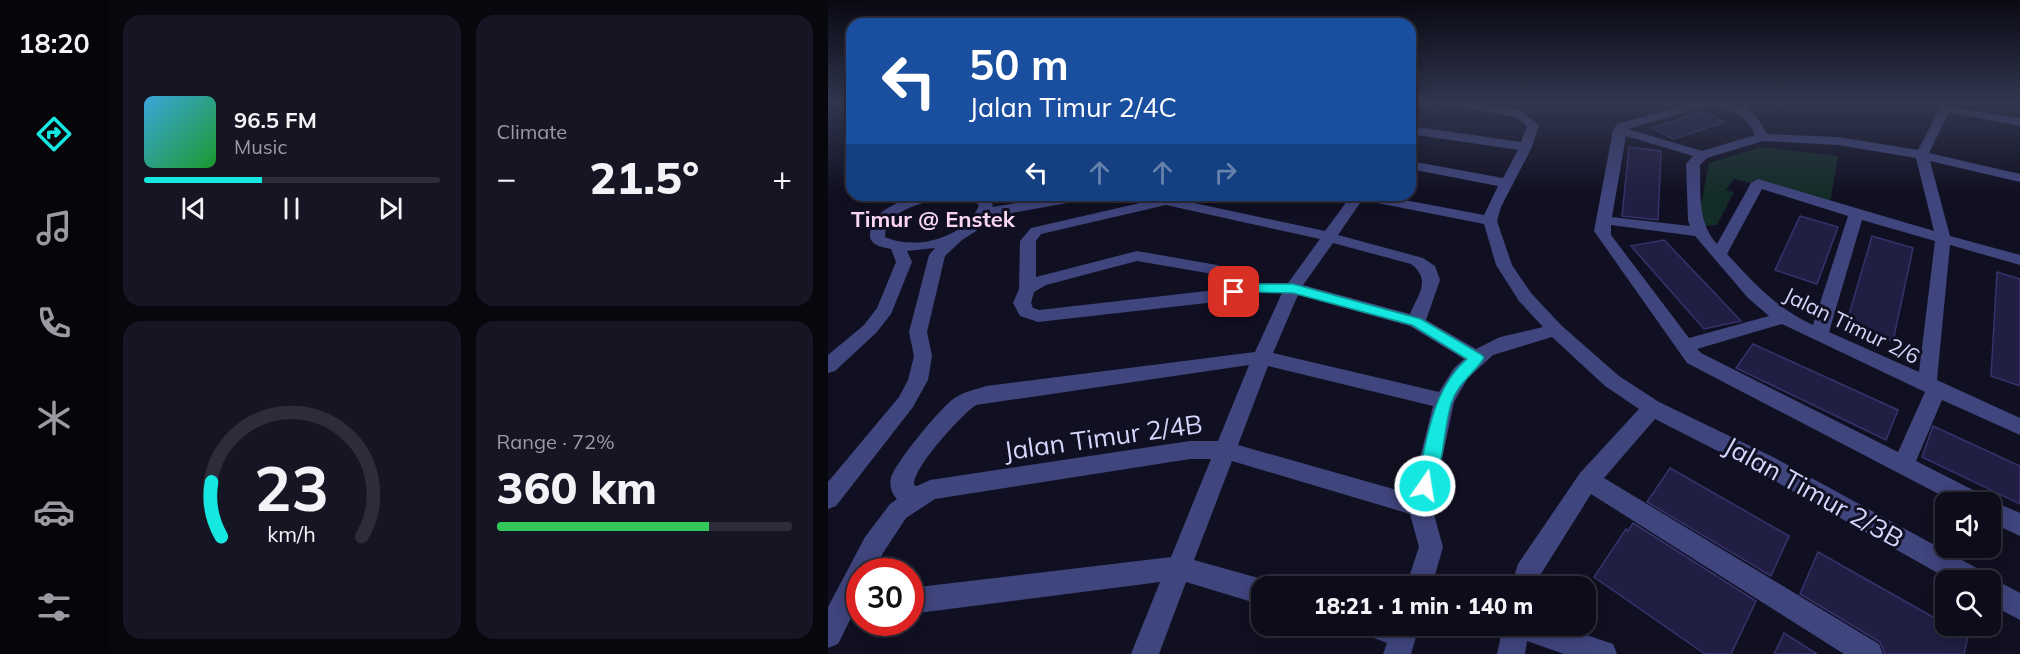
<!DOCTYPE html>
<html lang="en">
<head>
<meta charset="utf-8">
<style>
	body { margin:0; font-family:Mulish,sans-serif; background:#161523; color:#f1f3f6; height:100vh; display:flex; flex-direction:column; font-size:22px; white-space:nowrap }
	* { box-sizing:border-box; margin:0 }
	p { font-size:20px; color:#9a9ba2 }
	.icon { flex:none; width:33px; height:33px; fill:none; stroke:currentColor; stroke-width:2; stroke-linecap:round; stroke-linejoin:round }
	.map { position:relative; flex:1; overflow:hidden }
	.drawer { display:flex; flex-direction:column; gap:15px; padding:15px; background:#07070e; width:720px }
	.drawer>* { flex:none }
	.hud { position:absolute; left:18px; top:18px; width:570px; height:183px; border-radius:18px; box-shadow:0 3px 15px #0003,0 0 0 2px #2d2c39; background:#1a4fa0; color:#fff; overflow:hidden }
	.fabs { position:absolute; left:1107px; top:492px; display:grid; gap:12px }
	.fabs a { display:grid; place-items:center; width:66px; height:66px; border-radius:12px; background:#0d0c1a; box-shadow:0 3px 15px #0003,0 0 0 2px #2d2c39; font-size:30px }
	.speed { position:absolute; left:18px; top:558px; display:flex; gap:12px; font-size:30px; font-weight:700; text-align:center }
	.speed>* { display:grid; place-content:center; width:78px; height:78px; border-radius:50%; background:#0d0c1a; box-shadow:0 3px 15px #0003,0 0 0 2px #2d2c39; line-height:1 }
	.speed .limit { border:9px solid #d22; background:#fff; color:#111 }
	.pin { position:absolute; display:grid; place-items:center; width:51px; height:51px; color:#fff; margin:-26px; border-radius:12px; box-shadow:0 3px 9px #0006 }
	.me { position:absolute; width:66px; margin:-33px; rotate:13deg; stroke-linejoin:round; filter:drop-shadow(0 0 4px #0008) }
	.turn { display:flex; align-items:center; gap:21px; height:126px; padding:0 24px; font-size:27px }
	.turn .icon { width:78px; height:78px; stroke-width:2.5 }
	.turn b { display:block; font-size:42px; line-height:51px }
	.lanes { display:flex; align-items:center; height:57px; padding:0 24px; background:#0003; justify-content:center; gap:30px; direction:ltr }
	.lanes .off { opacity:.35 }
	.big { font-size:45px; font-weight:800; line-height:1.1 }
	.drawer .tile { flex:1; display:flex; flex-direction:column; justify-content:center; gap:9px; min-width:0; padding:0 21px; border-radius:18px; background:#161523 }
	.drawer .dial { align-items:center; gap:0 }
	.dial svg { height:156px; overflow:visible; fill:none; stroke:#2d2c39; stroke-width:7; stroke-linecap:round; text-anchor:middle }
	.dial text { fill:#f1f3f6; stroke:none }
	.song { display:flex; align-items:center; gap:18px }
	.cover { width:72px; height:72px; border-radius:9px; background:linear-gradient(135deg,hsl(200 70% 55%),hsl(130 70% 35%)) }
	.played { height:6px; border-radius:3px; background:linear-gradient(90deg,#14e8e1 40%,#2d2c39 40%) }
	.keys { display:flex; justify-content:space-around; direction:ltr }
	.heat { display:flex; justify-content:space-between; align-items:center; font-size:33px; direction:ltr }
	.charge { height:9px; border-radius:4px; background:linear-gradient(90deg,#34c759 72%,#2d2c39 0) }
	.drawer .tiles { flex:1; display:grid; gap:15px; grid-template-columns:repeat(2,1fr) }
	.trip { position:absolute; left:423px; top:576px; width:345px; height:60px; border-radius:18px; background:#0d0c1a; box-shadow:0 3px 15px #0003,0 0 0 2px #2d2c39; font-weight:800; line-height:60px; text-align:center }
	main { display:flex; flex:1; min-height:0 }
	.dock { display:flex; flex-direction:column; width:108px; justify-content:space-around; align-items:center; background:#05050a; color:#9a9ba2 }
	.dock .icon { width:42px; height:42px }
	.dock .selected { color:#14e8e1 }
	.dock b { font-size:27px; color:#f1f3f6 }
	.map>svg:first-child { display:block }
	.green { fill:#142c28 }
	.building { fill:#201e42; stroke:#36326c; stroke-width:1.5 }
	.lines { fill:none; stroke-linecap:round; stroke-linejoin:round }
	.minor { fill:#3f457d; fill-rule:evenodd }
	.route { fill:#14e8e1; stroke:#0d9792; stroke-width:1.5 }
	.labels { text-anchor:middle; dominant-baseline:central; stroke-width:6; stroke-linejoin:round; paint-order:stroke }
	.street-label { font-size:21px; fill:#d5d6fb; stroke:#111022 }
	.neighbourhood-label { font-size:22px; font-weight:bold; fill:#fcd7f3; stroke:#111022 }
	.near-street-label { font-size:26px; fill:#d5d6fb; stroke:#111022 }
</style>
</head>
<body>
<main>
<nav class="dock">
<b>18:20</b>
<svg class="icon selected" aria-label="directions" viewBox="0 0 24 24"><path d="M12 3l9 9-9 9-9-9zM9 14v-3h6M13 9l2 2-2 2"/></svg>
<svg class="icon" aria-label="music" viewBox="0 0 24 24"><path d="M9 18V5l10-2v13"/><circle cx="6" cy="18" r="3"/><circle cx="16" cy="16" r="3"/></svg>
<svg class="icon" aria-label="phone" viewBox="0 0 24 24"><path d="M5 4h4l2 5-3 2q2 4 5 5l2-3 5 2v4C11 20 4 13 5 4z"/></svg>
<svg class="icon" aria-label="climate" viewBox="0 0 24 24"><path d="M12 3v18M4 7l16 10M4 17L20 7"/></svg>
<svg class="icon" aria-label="car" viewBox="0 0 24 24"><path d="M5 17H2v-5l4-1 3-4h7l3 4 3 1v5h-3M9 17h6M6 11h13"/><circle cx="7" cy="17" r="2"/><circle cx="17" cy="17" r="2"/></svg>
<svg class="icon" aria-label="filters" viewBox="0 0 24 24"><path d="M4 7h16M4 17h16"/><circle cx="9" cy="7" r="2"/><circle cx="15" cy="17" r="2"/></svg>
</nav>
<section class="drawer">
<div class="tiles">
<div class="tile">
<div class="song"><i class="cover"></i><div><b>96.5 FM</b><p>Music</p></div></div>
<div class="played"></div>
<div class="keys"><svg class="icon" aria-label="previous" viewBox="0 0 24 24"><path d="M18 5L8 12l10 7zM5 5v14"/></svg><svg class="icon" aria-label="pause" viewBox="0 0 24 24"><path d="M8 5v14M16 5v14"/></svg><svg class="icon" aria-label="next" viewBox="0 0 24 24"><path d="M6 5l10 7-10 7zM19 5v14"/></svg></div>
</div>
<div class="tile"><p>Climate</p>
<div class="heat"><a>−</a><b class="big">21.5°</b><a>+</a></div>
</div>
<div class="tile dial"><svg viewBox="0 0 100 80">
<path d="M14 69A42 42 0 1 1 86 69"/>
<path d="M14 69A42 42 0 0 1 9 41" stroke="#14e8e1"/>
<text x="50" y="56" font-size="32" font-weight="700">23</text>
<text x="50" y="72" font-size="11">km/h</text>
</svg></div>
<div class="tile"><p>Range · 72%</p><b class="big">360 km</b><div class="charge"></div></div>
</div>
</section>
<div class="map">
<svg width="1192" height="654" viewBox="0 0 1192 654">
	<rect width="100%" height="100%" fill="#111022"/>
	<!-- green -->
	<polygon class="green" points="933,147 1010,156 1002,203 906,179 898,190 906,192 889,225 877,226 870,219 881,163"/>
	<!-- building -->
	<g class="building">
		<polygon points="875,111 897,122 845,139 824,128"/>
		<polygon points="801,147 833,151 830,220 794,216"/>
		<polygon points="972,216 1010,227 989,284 947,270"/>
		<polygon points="1044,236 1085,248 1065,341 1018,325"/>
		<polygon points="836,240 880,286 913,321 876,329 803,246"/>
		<polygon points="1169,272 1192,279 1192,386 1163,376"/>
		<polygon points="925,344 1070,410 1058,440 908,368"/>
		<polygon points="1105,426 1192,466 1192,504 1094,457"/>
		<polygon points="842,468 961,536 943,576 819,502"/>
		<polygon points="805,523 928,601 903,654 877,654 766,577 798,529 800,531"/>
		<polygon points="990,552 1140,637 1136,654 1057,654 1052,642 972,594"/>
		<polygon points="956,633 989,654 946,654"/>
	</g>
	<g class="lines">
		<!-- minor -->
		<g class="minor">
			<path d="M611,102H639L692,110L711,125L704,147L673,207L669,221L684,265L703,293L734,326L791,376L831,402L947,458L1154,571L1157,579L1162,577L1192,593V620L1162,604V580H1122L931,472L827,419L776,478L1051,644L1055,654H1016L763,494L711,577L709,586H683L690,564L752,473L811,409L777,386L724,337L665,355L640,378L626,402L604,507L615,547L604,586H578L591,547L582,514L404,461L366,560L434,579L443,583L445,586H434V605L358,582L331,654H303L332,582L82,614V588L343,557L383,459H362L107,499L78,518L55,553L45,572H32V600L10,644L0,648V607L37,537L62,504L69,499C64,494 61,485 63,478C67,463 111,410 124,400C134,392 146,390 158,386L427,352L454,293H424L388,302L210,322L192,316L185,303L191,289L192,241L203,228L338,197L497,231L522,197L521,195H550L656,215L670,186L582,169V161L675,178L690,150L582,134V126L693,142L699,126L688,117L617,105ZM534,200L656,224L668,265L691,301L715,327L672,337L648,349L598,320L612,280L607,266L595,258L510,235ZM338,205L492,239L460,283H426L389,265L309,251L208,277V241L213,234ZM505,243L583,264C604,280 590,294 582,314L475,285ZM309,261L379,273L407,286L388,290L211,310L205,308L203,303L206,292L218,285ZM470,295L582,326L636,359L626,368L611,392L445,353ZM421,365L390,441H362L102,480L89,486L86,485C84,469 134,414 148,405ZM440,366L605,406L583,494L410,445Z"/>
			<path d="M868,102C903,102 921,98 939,134L1010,137L1090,150L1113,106L1192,118V126L1121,112L1101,153L1192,174V182L1102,161L1122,236L1192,255V265L1122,245L1109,380L1192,418V435L1114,400L1088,461L1155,495L1158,501L1162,500L1192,513V536L1162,522V502H1126L859,363L766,231L785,130L789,124ZM878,106C900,105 918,114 927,135L874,151L800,129ZM798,136L865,156L858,164L860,220L862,226L784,217ZM935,141L1010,145L1088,158L1106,231L930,179L923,183L889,244C869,222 873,193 872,165L879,158ZM934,189L1020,216L985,325C948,308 927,284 899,254ZM1034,220L1107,241L1091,372L1001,332ZM783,225L867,236L920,298L941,316L861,338L783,235ZM954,324L1097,392L1070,452L873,353L869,349Z"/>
			<path d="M93,195H117L115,198C94,203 57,210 57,237C88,251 138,238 151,205L137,195H158L165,205L164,207L236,195H268L261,199L161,217L148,231L134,240L117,256L99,332L104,356L100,380L85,407L8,506L0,509V482L71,397L80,380L86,356L81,332L101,255L107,248L79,251L84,262L63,314L48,333L7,371L0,373V355L36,325L49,308L68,262L63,249C54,247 41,245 42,234C43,210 74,200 93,195Z"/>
			<polygon points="534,626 591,626 583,654 555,654 559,643 538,635"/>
			<polygon points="675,626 732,626 785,644 789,654 736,654 699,641 697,654 669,654"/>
		</g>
	</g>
	<!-- sky -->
	<linearGradient id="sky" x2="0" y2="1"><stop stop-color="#090913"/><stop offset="0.53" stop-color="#32374f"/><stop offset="1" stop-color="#32374f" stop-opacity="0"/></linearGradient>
	<rect width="1192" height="194" fill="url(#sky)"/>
	<!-- route -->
	<path class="route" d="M424,284H465L593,319L654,355L656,358C646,374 630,382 623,404C615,432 616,465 603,491L597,493L591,491L588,486C599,442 603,390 639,359L584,325L465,293L424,292L406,296L400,292L402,289Z"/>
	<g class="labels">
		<!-- street labels -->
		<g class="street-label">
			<text transform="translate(1024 325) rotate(26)">Jalan Timur 2/6</text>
		</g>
		<!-- neighbourhood labels -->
		<g class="neighbourhood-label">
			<text x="105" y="219">Timur @ Enstek</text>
		</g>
		<!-- near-street labels -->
		<g class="near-street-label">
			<text transform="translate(275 437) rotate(-8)">Jalan Timur 2/4B</text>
			<text transform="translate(986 492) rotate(29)">Jalan Timur 2/3B</text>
		</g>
	</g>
</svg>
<div class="fabs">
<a><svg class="icon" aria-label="sound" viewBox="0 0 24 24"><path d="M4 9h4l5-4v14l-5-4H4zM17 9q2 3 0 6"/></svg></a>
<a><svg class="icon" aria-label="search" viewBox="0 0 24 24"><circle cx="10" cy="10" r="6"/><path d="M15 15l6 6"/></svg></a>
</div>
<div class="speed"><div class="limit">30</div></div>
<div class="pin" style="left:406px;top:292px;background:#d93025"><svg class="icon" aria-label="arrive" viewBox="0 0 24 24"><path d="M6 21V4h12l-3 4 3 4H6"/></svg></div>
<svg class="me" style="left:597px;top:486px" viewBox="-20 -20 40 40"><circle r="17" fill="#14e8e1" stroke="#fff" stroke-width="3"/><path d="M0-11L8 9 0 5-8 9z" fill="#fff"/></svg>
<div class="trip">18:21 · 1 min · 140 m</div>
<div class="hud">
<div class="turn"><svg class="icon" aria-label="left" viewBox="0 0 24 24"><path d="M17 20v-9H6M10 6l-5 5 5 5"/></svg><div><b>50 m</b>Jalan Timur 2/4C</div></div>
<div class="lanes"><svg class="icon" aria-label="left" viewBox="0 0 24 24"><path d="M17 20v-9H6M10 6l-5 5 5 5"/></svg><svg class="icon off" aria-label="ahead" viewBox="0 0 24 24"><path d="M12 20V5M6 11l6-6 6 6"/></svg><svg class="icon off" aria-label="ahead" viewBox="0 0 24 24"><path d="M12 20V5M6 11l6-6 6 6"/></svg><svg class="icon off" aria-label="right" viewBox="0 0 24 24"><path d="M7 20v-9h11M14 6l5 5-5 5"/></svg></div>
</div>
</div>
</main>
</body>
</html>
